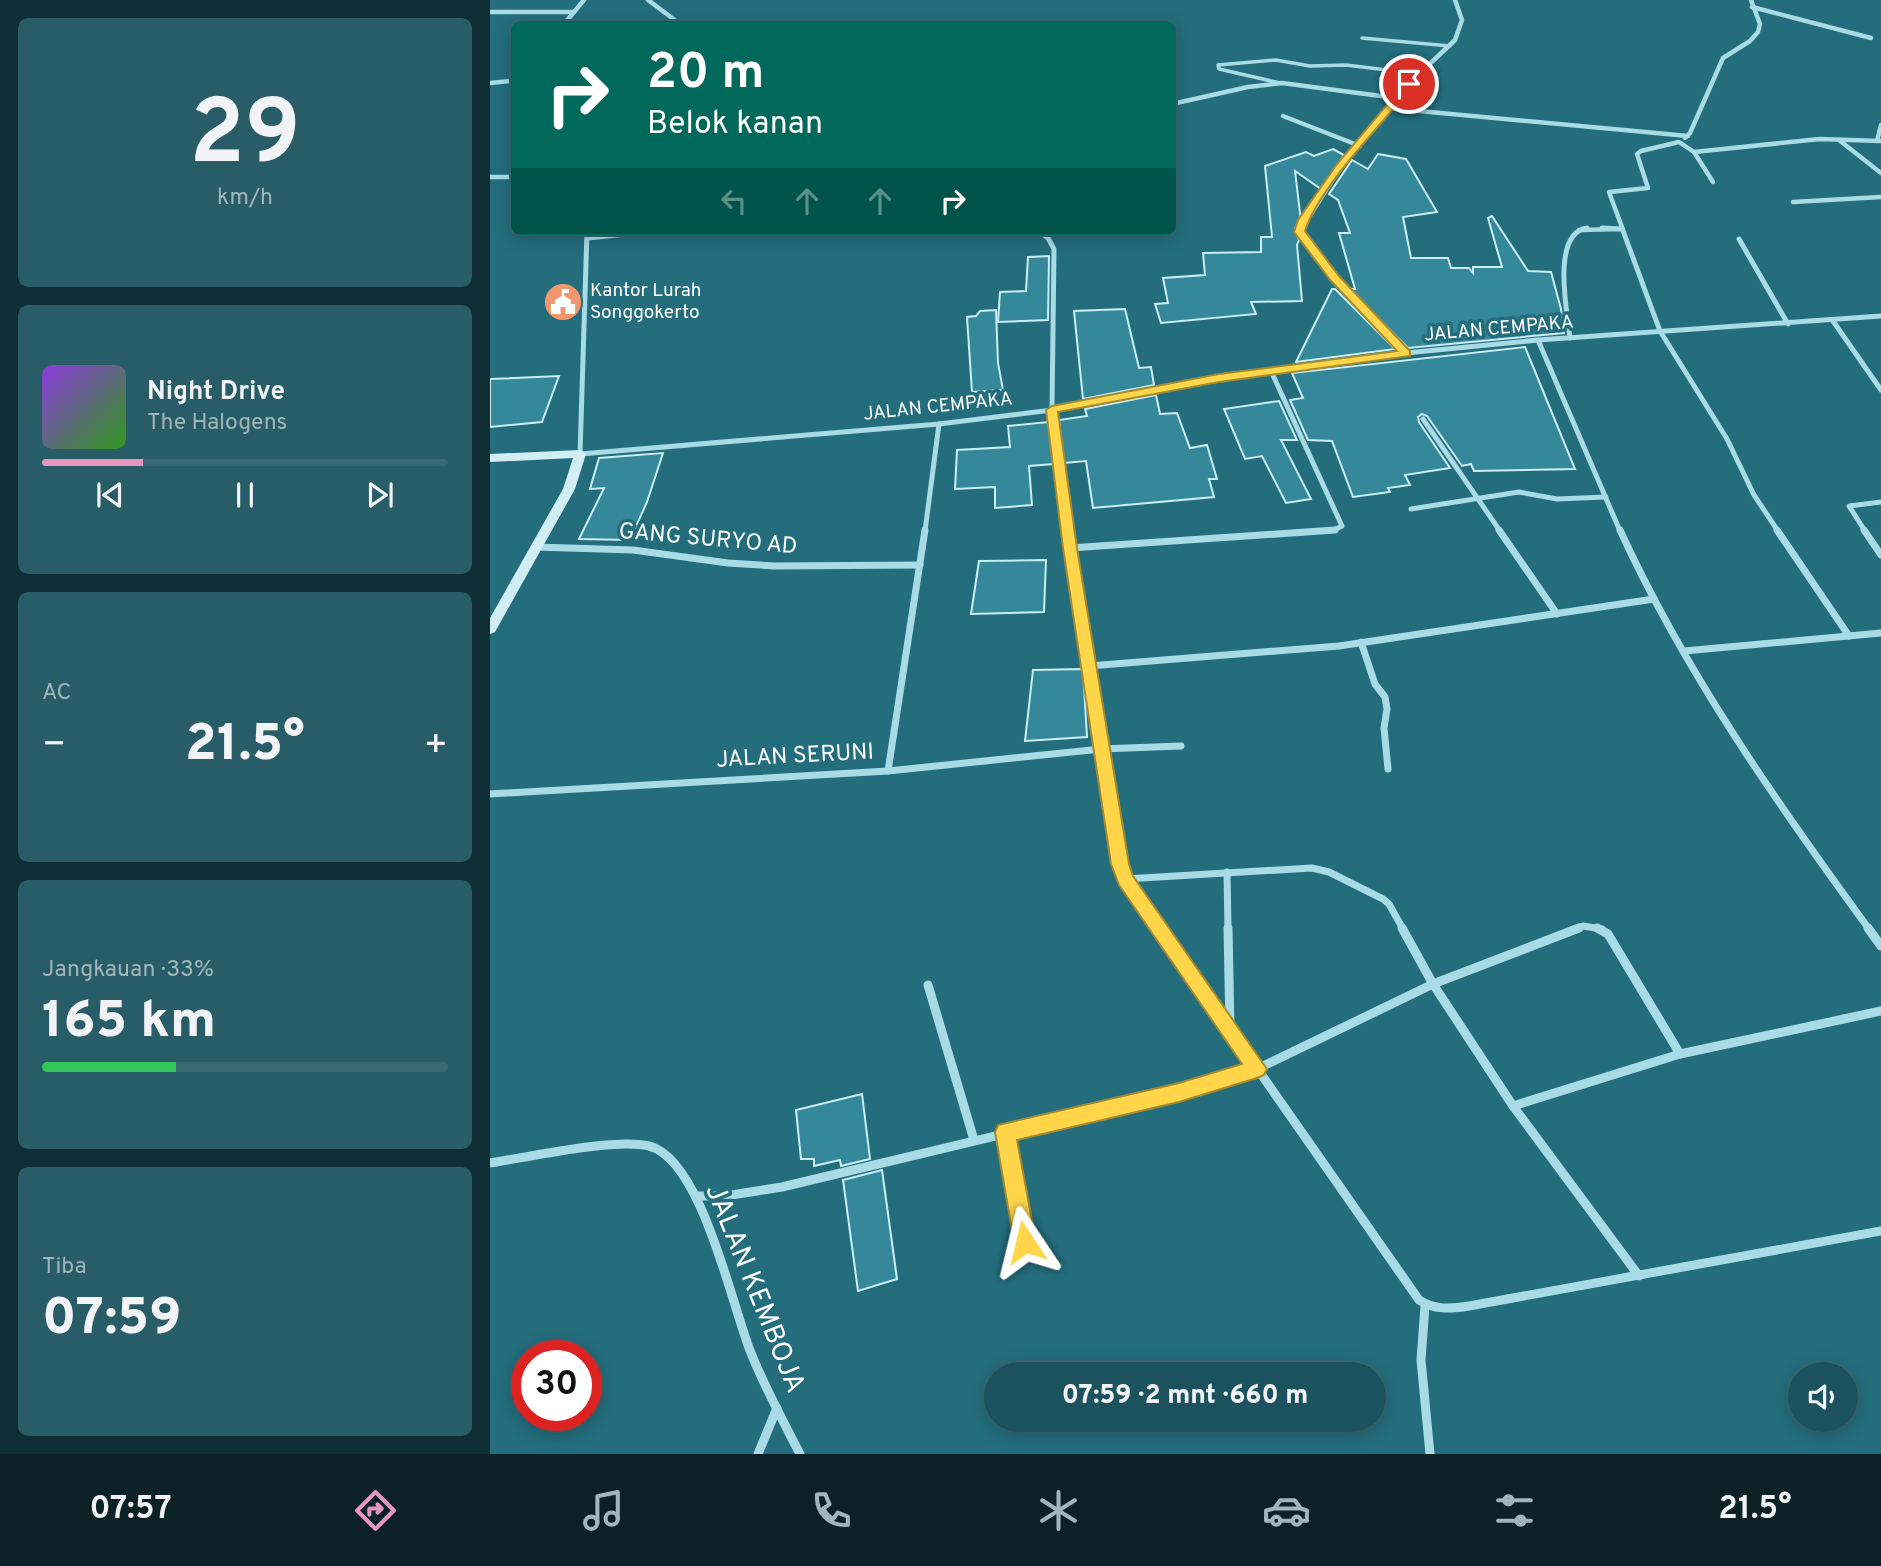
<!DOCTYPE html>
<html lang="id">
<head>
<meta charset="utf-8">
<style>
	body { margin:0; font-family:Overpass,sans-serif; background:#285c67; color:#f1f3f6; height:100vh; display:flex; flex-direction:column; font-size:26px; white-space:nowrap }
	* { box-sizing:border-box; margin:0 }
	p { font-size:23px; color:#a0b6bc }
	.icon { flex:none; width:38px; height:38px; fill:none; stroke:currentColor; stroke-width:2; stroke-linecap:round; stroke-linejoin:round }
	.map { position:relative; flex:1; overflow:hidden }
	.sheet { display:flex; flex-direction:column; gap:18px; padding:18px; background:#0f2d34; width:490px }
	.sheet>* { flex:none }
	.guide { position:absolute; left:21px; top:21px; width:665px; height:214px; border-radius:10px; box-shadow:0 4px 18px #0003,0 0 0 2px #396973; background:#00695c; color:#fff; overflow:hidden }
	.controls { position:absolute; left:1298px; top:1362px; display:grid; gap:14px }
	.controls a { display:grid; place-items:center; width:70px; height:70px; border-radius:50%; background:#1b525e; box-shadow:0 4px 18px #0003,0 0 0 2px #396973; font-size:35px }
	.speed { position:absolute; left:21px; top:1340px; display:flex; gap:14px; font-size:35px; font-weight:700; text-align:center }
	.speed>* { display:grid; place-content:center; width:91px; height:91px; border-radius:50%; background:#1b525e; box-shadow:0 4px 18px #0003,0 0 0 2px #396973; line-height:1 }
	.speed .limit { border:10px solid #d22; background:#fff; color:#111 }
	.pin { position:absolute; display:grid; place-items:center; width:60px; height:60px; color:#fff; margin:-30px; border:4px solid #fff; border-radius:50%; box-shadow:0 2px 7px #0007 }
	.me { position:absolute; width:77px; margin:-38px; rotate:350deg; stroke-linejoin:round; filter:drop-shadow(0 0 5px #0008) }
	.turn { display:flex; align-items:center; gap:24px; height:147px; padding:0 21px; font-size:32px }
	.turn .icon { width:91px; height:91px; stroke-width:2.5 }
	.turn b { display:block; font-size:49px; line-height:60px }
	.lanes { display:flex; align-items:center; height:66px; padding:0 21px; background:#0003; justify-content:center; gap:35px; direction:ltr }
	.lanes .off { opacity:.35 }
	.big { font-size:52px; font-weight:800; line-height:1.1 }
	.sheet .widget { flex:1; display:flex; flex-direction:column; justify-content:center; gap:10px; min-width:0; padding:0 24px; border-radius:10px; background:#285c67 }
	.sheet .dial { align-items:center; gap:0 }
	.dial b { font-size:91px; line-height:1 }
	.song { display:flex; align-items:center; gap:21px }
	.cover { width:84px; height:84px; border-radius:10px; background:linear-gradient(135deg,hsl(270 70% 55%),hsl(110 70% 35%)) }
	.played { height:7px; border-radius:4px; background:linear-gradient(90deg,#e797bd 25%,#396973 25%) }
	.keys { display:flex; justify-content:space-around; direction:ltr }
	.heat { display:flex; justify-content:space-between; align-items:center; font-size:38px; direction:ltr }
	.charge { height:10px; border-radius:5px; background:linear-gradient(90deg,#34c759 33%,#396973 0) }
	.trip { position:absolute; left:494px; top:1362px; width:402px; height:70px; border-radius:35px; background:#1b525e; box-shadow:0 4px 18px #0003,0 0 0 2px #396973; font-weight:800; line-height:70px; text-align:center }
	.tab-bar { display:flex; height:112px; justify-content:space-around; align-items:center; background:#0b2126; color:#a0b6bc }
	.tab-bar .icon { width:49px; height:49px }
	.tab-bar .selected { color:#e797bd }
	.tab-bar b { font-size:32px; color:#f1f3f6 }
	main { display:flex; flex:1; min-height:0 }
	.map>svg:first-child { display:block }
	.building { fill:#34889a; stroke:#cbeef4; stroke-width:2 }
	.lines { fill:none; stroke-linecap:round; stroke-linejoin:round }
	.pedestrian { stroke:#a8dbe6; stroke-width:3.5 }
	.minor-far3 { stroke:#a8dbe6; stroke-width:4.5 }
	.minor-far2 { stroke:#a8dbe6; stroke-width:5 }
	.minor-far1 { stroke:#a8dbe6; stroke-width:7 }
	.minor { stroke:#a8dbe6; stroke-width:9 }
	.secondary { fill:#d2eef5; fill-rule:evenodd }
	.route { fill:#ffd54a; stroke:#a68a30; stroke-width:2 }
	.labels { text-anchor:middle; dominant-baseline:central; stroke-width:7; stroke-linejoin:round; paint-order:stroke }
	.far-poi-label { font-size:19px; fill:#fff; stroke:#246d7d; text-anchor:start }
	.far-street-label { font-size:19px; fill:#fff; stroke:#246d7d }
	.street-label { font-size:23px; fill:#fff; stroke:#246d7d }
	.near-street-label { font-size:28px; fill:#fff; stroke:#246d7d }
</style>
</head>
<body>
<main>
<section class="sheet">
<div class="widget dial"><b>29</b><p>km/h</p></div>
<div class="widget">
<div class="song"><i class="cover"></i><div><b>Night Drive</b><p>The Halogens</p></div></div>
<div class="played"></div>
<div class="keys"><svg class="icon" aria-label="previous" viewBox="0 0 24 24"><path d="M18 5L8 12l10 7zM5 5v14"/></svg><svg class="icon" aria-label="pause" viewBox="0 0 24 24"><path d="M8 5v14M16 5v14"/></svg><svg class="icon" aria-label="next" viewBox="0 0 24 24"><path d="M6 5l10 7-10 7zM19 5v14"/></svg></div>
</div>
<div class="widget"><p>AC</p>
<div class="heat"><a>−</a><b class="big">21.5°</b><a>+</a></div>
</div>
<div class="widget"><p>Jangkauan · 33%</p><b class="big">165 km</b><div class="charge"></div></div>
<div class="widget"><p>Tiba</p><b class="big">07:59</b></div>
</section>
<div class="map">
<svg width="1391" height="1454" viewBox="0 0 1391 1454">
	<rect width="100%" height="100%" fill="#246d7d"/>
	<!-- building -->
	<g class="building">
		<polygon points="843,149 854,155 831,189 805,171 811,221 805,228 809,240 807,245 812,301 761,302 766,314 671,323 665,304 678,303 673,278 715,275 713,253 771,252 771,237 782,237 775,166 816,152 824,156"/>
		<polygon points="888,154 916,159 947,212 913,217 921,258 958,258 961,268 979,268 983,273 983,267 1012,267 998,218 1002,216 1038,271 1061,272 1071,309 1074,333 918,348 859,289 865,289 849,233 860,233 848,200 839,194 862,160 878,169"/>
		<polygon points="559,256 558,320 508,322 510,292 536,291 538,257"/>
		<polygon points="842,289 845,289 905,349 806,362"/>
		<polygon points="635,309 649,368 661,367 664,385 593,399 584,311"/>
		<polygon points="506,310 508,363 513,390 482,392 477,317 486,316 490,311"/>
		<polygon points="1035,347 1085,469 984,471 981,464 972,466 937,416 932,414 928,417 929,422 960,468 915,475 920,485 898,488 900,492 863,497 842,441 818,440 800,400 813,398 802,373"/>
		<polygon points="69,376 52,422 0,427 0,379"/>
		<polygon points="666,395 670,414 687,413 700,448 717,445 727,479 719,479 724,497 603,508 596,461 574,463 569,420 597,416 595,409"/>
		<polygon points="789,401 807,440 791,440 821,499 796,503 772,456 755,459 734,409"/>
		<polygon points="558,422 564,464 539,466 542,505 505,508 505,487 465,489 467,450 520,447 518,426"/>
		<polygon points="173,453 157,502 140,540 89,539 114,488 100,489 109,458"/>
		<polygon points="556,560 554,612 481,614 489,561"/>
		<polygon points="593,669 597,737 535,741 543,670"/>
		<polygon points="372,1094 380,1159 351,1166 350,1160 324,1166 324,1159 311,1159 306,1110"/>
		<polygon points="392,1170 407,1279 368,1291 353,1180"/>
	</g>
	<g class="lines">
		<!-- pedestrian -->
		<g class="pedestrian">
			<polyline points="872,38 960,46"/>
			<polyline points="790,83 729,69 728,65 786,60 820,66 856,65 930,74"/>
		</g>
		<!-- minor-far3 -->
		<g class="minor-far3">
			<polyline points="158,0 190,24"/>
			<polyline points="1262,7 1381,38"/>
			<polyline points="0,12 84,12"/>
			<polyline points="74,24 94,0"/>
			<polyline points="0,83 20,81"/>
			<polyline points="682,104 758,87 792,83 906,98"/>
			<polyline points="897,108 1198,136"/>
			<polyline points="793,116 870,146"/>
			<polyline points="1195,138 1200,133 1233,58 1260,41 1268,32 1270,24 1261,0"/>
			<polyline points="1349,140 1391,173"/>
			<polyline points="1387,141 1391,125"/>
			<polyline points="1204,152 1223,182"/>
			<polyline points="0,177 24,177"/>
			<polyline points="1303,202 1391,197"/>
			<polyline points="811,230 851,166 909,93 965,40 972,20 965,0"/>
			<polyline points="1089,230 1132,229"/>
			<polyline points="1133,230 1119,192 1158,188 1147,154 1151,151 1189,142 1204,152 1330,139 1391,141"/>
		</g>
		<!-- minor-far2 -->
		<g class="minor-far2">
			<path d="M810,228C822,267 886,323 916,353"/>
			<polyline points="1112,228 1132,229"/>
			<polyline points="1132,228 1170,331 1237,439 1264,495 1288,531"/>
			<polyline points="97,231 90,454 449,424 562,410 728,378 916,353 1048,340 1391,316"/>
			<polyline points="548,231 558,238 564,249 562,410 578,531"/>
			<polyline points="98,238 165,231"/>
			<polyline points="1249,239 1298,324"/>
			<polyline points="1343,321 1391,390"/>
			<path d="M1080,338C1077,312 1061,233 1097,228"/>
			<polyline points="1048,340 1130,531"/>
			<polyline points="781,371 852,526 844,530 826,531"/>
			<polyline points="933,419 1010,531"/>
			<polyline points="921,509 1029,492 1067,499 1116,497"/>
			<polyline points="435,531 449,424"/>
			<polyline points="1375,531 1359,506 1391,502"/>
		</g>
		<!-- minor-far1 -->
		<g class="minor-far1">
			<polyline points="578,530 630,865 635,879 670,929"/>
			<polyline points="1009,530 1067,614"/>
			<path d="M1130,530C1195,672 1287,803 1379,929"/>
			<polyline points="1287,530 1359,636"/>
			<polyline points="1374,530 1391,555"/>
			<polyline points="45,547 143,550 238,563 284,566 430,565"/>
			<polyline points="580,548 845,530"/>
			<polyline points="871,642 885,684 895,697 897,709 894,728 898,769"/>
			<polyline points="1194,651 1391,633"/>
			<polyline points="599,666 849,646 1164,599"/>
			<polyline points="398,771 435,530"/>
			<polyline points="0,794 398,771 611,749 691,746"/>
			<polyline points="737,872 738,929"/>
			<polyline points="635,879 822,868 839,872 893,899 899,904 913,929"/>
			<polyline points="1084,929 1093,926 1112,929"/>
		</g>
		<!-- minor -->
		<g class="minor">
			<path d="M669,928L929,1300C944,1310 961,1309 979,1306L1391,1231"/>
			<polyline points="738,928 740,1029"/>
			<polyline points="912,928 943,984"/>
			<polyline points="1378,928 1391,946"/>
			<polyline points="943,984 1023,1106 1190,1054 1118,934 1107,928"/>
			<polyline points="943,984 1089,928"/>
			<polyline points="438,985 484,1140"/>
			<polyline points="1190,1054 1391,1011"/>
			<polyline points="1023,1106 1149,1276"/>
			<polyline points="515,1132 535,1242"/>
			<path d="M0,1163C39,1157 123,1138 159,1146C212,1159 242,1307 261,1353C275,1388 293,1421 310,1454"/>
			<polyline points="207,1196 235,1196 292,1187 715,1086 767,1069 943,984"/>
			<polyline points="935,1306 931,1360 940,1454"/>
			<polyline points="268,1454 287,1408"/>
		</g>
		<!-- secondary -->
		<polygon class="secondary" points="90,450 96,454 85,489 5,632 0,634 0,618 73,489 83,458 0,462 0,454"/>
	</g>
	<!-- route -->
	<path class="route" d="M916,82L924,84C893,124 830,185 815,231L849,276L920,351V356L729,382L568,412L587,548L639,864L643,876L777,1069L774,1075L767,1078L689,1102L527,1140L546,1242L543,1249L535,1253L528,1249L524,1242L505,1132L508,1125L689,1083L752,1064L629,885L621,864L573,548L556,410L562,406L729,374L907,351L841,281L804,232L808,220L847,164Z"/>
	<!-- icons -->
	<defs>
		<g id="civic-disc" transform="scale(2.0125)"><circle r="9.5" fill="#f0976c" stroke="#246d7d"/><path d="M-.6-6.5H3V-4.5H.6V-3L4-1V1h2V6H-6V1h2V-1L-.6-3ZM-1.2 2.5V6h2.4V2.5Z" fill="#fff"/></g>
	</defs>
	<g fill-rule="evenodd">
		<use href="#civic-disc" x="73" y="302"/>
	</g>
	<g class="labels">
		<!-- far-poi labels -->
		<g class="far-poi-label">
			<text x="100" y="291">Kantor Lurah<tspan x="100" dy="22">Songgokerto</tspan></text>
		</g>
		<!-- far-street labels -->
		<g class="far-street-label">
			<text transform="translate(1009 329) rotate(-5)">JALAN CEMPAKA</text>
			<text transform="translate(448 407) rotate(-6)">JALAN CEMPAKA</text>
		</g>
		<!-- street labels -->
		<g class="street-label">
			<text transform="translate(218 540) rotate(5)">GANG SURYO AD</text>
			<text transform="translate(305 757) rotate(-3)">JALAN SERUNI</text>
		</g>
		<!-- near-street labels -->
		<g class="near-street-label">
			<text transform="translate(264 1289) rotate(68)">JALAN KEMBOJA</text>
		</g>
	</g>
</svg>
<div class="controls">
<a><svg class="icon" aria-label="sound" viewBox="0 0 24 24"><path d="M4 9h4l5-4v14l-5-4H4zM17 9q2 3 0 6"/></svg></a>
</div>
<div class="speed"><div class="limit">30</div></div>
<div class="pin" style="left:919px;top:84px;background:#d93025"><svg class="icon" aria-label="arrive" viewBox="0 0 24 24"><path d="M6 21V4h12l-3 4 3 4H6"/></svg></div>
<svg class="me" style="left:535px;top:1242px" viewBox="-20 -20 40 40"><path d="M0-17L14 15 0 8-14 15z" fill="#ffd54a" stroke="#fff" stroke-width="4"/></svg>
<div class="trip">07:59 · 2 mnt · 660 m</div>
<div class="guide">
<div class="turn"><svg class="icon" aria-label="right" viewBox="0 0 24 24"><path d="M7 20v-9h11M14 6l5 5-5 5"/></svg><div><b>20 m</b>Belok kanan</div></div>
<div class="lanes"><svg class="icon off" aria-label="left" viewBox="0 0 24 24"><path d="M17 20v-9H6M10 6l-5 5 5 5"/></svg><svg class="icon off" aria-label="ahead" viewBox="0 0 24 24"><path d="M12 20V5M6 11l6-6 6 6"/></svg><svg class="icon off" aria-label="ahead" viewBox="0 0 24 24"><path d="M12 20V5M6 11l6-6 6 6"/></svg><svg class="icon" aria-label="right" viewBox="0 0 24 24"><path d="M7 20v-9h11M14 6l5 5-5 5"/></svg></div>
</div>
</div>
</main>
<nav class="tab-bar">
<b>07:57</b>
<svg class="icon selected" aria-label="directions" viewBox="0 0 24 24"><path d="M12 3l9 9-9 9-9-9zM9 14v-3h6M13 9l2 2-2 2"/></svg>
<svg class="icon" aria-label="music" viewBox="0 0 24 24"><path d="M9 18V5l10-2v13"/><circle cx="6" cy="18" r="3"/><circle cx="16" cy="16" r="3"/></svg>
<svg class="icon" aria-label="phone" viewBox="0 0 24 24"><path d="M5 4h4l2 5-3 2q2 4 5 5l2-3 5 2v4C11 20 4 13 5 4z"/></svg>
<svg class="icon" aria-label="climate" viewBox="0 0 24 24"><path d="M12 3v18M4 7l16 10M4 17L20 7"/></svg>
<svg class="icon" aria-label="car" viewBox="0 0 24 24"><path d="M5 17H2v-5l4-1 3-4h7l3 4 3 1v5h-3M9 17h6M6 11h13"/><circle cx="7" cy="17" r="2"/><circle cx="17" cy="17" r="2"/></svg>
<svg class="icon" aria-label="filters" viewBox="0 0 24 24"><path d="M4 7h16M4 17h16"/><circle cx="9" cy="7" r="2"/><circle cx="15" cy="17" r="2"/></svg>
<b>21.5°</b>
</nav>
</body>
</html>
